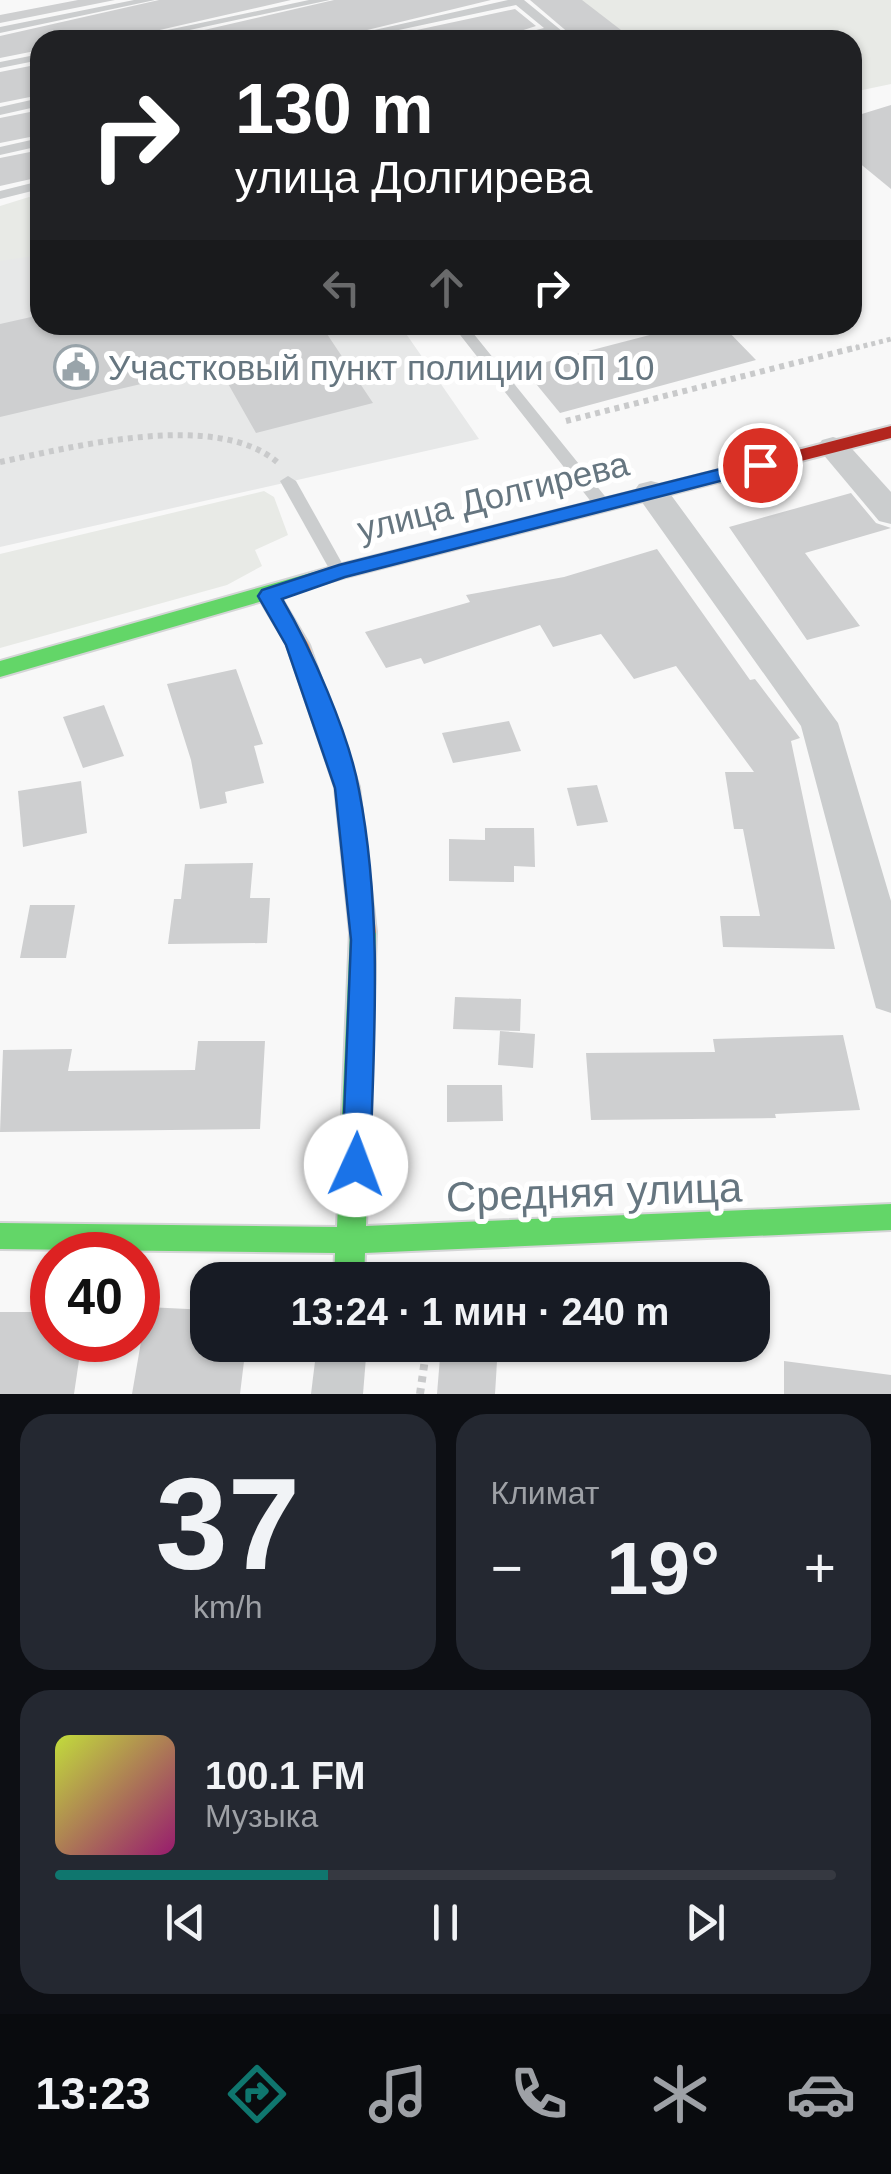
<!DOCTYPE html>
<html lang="ru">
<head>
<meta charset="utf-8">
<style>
	body { margin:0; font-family:Helvetica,sans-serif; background:#242831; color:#f1f3f6; height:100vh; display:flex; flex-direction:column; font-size:38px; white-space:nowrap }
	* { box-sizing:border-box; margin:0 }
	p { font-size:32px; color:#9ea1a6 }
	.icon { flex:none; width:55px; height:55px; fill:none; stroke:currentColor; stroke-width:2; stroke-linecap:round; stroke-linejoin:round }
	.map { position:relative; height:1394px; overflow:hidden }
	.details { display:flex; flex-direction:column; gap:20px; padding:20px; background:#0d0f14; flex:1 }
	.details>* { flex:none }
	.guide { position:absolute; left:30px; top:30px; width:832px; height:305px; border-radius:30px; box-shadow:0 2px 8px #0004; background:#202124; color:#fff; overflow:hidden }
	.speed { position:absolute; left:30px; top:1232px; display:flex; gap:20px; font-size:50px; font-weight:700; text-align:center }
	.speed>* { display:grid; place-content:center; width:130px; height:130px; border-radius:50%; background:#171b24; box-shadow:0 2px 8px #0004; line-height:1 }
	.speed .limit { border:15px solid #d22; background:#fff; color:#111 }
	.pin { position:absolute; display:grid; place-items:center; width:85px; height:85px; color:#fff; margin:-42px; border:5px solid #fff; border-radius:50%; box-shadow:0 2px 10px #0007 }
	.me { position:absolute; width:110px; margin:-55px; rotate:2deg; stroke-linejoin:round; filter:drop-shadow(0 0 8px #0008) }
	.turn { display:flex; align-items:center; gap:35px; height:210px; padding:0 40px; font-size:45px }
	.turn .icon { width:130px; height:130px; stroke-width:2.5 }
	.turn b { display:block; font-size:70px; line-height:85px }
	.lanes { display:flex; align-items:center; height:95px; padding:0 40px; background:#0003; justify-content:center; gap:50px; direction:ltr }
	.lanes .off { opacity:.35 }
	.big { font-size:75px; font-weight:600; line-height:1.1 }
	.details .widget { flex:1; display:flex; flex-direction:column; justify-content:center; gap:15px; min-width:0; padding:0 35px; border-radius:30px; background:#242831 }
	.details .dial { align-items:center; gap:0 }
	.dial b { font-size:130px; line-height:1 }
	.song { display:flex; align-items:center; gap:30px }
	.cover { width:120px; height:120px; border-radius:15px; background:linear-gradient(135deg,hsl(70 70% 55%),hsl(320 70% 35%)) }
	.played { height:10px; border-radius:5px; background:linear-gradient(90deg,#0f766e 35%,#363941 35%) }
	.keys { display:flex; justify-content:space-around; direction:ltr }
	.heat { display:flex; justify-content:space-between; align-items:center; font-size:55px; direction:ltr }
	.details .tiles { flex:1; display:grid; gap:20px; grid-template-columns:1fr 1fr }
	.widget:last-child { grid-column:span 2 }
	.trip { position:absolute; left:190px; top:1262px; width:580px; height:100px; border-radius:30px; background:#171b24; box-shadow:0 2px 8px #0004; font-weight:600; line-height:100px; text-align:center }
	.menu { display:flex; height:160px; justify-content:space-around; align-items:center; background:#090b0e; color:#9ea1a6 }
	.menu .icon { width:70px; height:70px }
	.menu .current { color:#0f766e }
	.menu b { font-size:45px; color:#f1f3f6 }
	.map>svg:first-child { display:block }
	.built { fill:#e7e8e8 }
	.green { fill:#e8eae6 }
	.building { fill:#cecfd0 }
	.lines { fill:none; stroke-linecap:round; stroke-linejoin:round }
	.fast-casing { stroke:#d4d5d6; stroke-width:4 }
	.slow-casing { stroke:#d4d5d6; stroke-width:4 }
	.jam-casing { stroke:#d4d5d6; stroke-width:4 }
	.path-far2 { stroke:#c9cacb; stroke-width:5; stroke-dasharray:4 4; stroke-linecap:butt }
	.path-far1 { stroke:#c9cacb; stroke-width:6; stroke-dasharray:5 5; stroke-linecap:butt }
	.path { stroke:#c9cacb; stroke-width:8; stroke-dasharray:6 6; stroke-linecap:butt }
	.lane { fill:#cbcdce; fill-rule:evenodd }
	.street { fill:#cbcdce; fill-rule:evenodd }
	.fast { fill:#63d668; fill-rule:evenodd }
	.slow { fill:#ff974d; fill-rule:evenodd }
	.jam { fill:#b3261e; fill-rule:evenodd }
	.route { fill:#1a73e8; stroke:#114b97; stroke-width:2.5 }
	.labels { text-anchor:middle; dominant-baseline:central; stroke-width:10; stroke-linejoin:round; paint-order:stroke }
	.poi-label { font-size:35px; fill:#667680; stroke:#fff; text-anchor:start }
	.street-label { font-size:35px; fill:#667680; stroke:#fff }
	.near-street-label { font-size:42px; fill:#667680; stroke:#fff }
</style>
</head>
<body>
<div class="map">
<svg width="891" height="1394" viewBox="0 0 891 1394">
	<rect width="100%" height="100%" fill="#f8f8f8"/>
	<!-- built -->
	<polygon class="built" points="40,223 40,325 400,325 479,439 0,547 0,230"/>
	<!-- green -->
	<g class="green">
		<polygon points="557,0 891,0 891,84 853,92 852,40 634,40"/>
		<polygon points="29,197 40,199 40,255 0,261 0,206"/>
		<polygon points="264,491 274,497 288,535 255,550 262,566 227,585 0,648 0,554"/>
	</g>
	<!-- building -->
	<g class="building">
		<polygon points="78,0 115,0 0,23 0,15"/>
		<polygon points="159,0 291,0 116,40 40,40 40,50 0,58 0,36"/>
		<polygon points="334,0 491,0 326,40 161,40"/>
		<polygon points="530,0 582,0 634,40 577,40"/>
		<polygon points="515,9 536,26 493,40 370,40"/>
		<polygon points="40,64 40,95 0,103 0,72"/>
		<polygon points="891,105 891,189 852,157 852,117"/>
		<polygon points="40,110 40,135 0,143 0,118"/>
		<polygon points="40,150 40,177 0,186 0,158"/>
		<polygon points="40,315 40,325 321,325 373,403 256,433 218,366 0,417 0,324"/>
		<polygon points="688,325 722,325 756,360 560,413 523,368"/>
		<polygon points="851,493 876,523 891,528 805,553 860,626 807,640 729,527"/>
		<polygon points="657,549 750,680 755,679 800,738 791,741 835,949 723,947 720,916 760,916 743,829 734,829 725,772 754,772 676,666 634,679 601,634 553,647 540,625 424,664 421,658 386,668 365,632 470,602 466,595 564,577"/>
		<polygon points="236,669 263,744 254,746 264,783 225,792 227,803 200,809 191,760 167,684"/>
		<polygon points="104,705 124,756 83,768 63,717"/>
		<polygon points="509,721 521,751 453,763 442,733"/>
		<polygon points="81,781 87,833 23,847 18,791"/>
		<polygon points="597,785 608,822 577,826 567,788"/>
		<polygon points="485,828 534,828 535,867 514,866 514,882 449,881 449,839 485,840"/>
		<polygon points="253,863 250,898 270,898 267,943 168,944 174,899 181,899 185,864"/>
		<polygon points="30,905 75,905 66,958 20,958"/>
		<polygon points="455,997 521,999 520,1031 453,1029"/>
		<polygon points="500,1031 535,1034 533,1068 498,1065"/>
		<polygon points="843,1035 860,1110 775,1114 776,1118 591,1120 586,1053 715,1052 713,1039"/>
		<polygon points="198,1041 265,1041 260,1129 0,1132 3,1050 72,1049 68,1071 195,1070"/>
		<polygon points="447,1085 502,1085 503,1121 447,1122"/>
		<polygon points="147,1307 208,1310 208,1345 246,1345 240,1394 132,1394"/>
		<polygon points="0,1312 52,1312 52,1340 82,1340 74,1394 0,1394"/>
		<polygon points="441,1345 498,1345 495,1394 437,1394"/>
		<polygon points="784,1361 891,1375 891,1394 784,1394"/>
	</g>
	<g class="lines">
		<!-- fast casing -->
		<g class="fast-casing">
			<g id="fast">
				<polygon points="719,470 726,472 729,476 726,480 342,578 0,677 0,661 339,565"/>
				<polygon points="363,922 372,925 376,932 366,1226 891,1204 891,1230 365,1253 364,1280 334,1280 335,1253 0,1249 0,1223 337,1227 350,932 354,925"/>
			</g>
		</g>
		<!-- slow casing -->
		<g class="slow-casing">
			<polygon id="slow" points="269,589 277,591 309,645 359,787 376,932 372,939 363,942 354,939 350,932 335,787 287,645 258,596"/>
		</g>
		<!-- jam casing -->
		<g class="jam-casing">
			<polygon id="jam" points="891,426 891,438 719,482 709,476 712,472"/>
		</g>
		<!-- path-far2 -->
		<polyline class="path-far2" points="848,350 891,339"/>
		<!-- path-far1 -->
		<g class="path-far1">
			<polyline points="566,421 858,347"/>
			<path d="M0,462C73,447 216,410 277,462"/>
		</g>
		<!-- path -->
		<polyline class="path" points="420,1394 427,1345"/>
		<!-- lane -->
		<g class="lane">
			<polygon points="134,0 155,0 0,33 0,27"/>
			<polygon points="309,0 330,0 143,40 120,40"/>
			<polygon points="508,0 524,0 573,40 560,40 551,33 518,40 497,40 544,28 516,5 352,40 330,40"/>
			<polygon points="40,54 40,60 0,68 0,62"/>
			<polygon points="40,98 40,106 0,115 0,107"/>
			<polygon points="40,138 40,146 0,155 0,147"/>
			<polygon points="40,181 40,189 0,199 0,191"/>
			<polygon points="472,325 497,325 473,333 608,500 610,504 608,508 596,508 457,331"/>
			<polygon points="288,476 296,481 347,572 345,576 339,577 331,572 280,481"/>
		</g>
		<!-- street -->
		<g class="street">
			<polygon points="833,437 844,440 891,492 891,524 879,521 817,447 822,440"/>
			<polygon points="651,481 663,484 838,723 891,901 891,1013 876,1008 801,726 634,491 639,484"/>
			<polygon points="317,1345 367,1345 363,1394 311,1394"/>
		</g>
		<!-- fast -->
		<use href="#fast" class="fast"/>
		<!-- slow -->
		<use href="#slow" class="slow"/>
		<!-- jam -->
		<use href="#jam" class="jam"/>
	</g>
	<!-- route -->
	<path class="route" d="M760,459L770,465L767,469L345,577L282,599C311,648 349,734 359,790C383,914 374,1040 370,1165L366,1174L356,1178L346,1174L342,1165L351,940L335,788L286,645L258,596L262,590L339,565Z"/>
	<!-- icons -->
	<defs>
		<g id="civic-ring" transform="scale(2.25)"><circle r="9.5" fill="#fff" stroke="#99a4aa" stroke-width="1.5"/><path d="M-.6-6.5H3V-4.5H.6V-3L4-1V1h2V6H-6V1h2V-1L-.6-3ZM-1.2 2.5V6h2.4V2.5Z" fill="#99a4aa"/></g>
	</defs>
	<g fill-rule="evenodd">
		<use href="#civic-ring" x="76" y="367"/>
	</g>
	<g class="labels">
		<!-- poi labels -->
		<g class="poi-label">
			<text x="108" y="367">Участковый пункт полиции ОП 10</text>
		</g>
		<!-- street labels -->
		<g class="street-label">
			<text transform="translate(493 496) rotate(-14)">улица Долгирева</text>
		</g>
		<!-- near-street labels -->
		<g class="near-street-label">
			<text transform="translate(594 1192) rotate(-2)">Средняя улица</text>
		</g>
	</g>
</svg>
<div class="speed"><div class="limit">40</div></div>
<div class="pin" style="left:760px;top:465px;background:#d93025"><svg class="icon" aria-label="arrive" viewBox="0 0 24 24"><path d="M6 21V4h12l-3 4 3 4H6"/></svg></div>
<svg class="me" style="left:356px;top:1165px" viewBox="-20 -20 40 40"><circle r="19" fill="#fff"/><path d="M0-13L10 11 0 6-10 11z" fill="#1a73e8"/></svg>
<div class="trip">13:24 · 1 мин · 240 m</div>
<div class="guide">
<div class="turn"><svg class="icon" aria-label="right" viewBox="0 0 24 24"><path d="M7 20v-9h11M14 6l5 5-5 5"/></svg><div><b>130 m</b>улица Долгирева</div></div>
<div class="lanes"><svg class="icon off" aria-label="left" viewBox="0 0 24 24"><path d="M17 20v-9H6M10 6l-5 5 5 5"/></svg><svg class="icon off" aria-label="ahead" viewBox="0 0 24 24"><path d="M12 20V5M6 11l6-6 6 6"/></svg><svg class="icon" aria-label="right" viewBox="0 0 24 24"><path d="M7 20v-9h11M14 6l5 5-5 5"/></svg></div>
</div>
</div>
<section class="details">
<div class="tiles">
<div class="widget dial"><b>37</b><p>km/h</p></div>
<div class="widget"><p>Климат</p>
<div class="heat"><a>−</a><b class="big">19°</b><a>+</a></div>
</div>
<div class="widget">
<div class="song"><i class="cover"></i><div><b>100.1 FM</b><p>Музыка</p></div></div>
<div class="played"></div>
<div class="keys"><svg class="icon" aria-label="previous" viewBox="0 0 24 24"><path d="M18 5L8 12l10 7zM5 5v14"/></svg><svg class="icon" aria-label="pause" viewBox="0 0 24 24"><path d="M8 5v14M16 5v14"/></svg><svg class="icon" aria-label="next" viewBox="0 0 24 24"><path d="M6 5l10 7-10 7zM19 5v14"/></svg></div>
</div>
</div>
</section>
<nav class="menu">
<b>13:23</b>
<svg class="icon current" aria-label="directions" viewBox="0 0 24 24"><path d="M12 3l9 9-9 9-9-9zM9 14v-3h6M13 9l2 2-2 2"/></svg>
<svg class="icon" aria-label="music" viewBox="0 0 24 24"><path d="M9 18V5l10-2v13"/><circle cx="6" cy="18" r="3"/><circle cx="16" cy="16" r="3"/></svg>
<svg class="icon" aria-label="phone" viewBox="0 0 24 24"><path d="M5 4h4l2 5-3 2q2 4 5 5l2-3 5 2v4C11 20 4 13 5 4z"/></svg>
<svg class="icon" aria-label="climate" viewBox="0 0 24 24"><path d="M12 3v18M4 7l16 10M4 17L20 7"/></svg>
<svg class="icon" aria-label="car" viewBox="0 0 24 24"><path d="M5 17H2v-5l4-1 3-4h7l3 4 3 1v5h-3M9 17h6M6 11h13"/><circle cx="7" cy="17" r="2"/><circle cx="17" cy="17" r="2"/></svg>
</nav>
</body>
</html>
